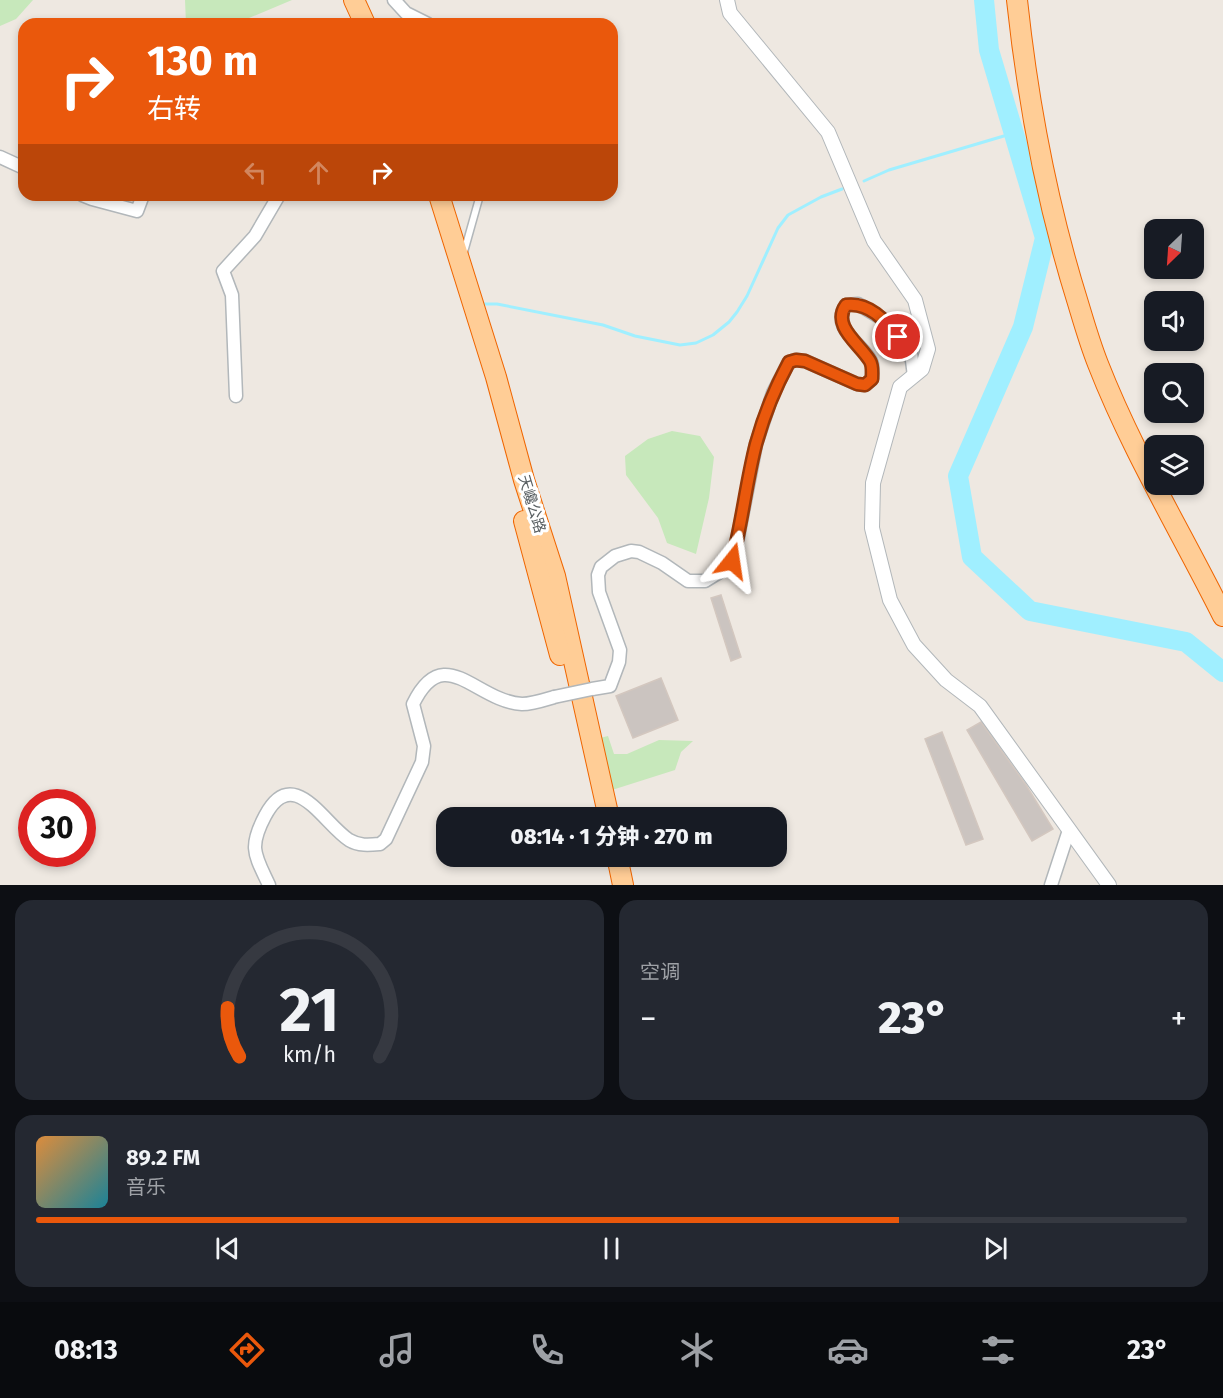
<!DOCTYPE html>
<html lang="zh">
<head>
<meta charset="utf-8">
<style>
	body { margin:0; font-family:"Fira Sans","Noto Sans SC",sans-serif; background:#242831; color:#f1f3f6; height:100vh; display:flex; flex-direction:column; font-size:22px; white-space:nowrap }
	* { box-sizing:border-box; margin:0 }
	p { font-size:20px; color:#9ea1a6 }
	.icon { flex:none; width:33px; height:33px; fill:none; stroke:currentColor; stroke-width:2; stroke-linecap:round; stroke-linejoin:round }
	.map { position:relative; height:885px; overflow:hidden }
	.sheet { display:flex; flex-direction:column; gap:15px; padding:15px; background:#0d0f14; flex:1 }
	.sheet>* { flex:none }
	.top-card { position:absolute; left:18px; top:18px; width:600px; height:183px; border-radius:18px; box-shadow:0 3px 9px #0003; background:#ea580c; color:#fff; overflow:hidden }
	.needle { width:39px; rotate:205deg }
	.fabs { position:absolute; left:1144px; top:219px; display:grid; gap:12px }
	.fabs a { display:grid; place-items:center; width:60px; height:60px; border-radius:12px; background:#171b24; box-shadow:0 3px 9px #0003; font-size:30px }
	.speed { position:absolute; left:18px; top:789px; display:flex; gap:12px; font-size:30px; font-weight:700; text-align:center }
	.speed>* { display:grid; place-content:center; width:78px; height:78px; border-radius:50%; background:#171b24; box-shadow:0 3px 9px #0003; line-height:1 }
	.speed .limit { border:9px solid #d22; background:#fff; color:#111 }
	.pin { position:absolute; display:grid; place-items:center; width:51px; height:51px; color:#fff; margin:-26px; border:3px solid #fff; border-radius:50%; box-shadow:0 2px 6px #0007 }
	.me { position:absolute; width:66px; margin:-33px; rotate:15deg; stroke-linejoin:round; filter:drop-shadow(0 0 4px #0008) }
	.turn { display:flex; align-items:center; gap:21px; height:126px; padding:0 30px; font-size:27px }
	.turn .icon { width:78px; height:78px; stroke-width:2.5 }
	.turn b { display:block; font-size:42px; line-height:51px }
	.lanes { display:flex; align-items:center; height:57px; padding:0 30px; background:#0003; justify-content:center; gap:30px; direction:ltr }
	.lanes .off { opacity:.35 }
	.big { font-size:45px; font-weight:800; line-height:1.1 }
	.sheet .widget { flex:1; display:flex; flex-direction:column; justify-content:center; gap:9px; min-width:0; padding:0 21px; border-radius:18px; background:#242831 }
	.sheet .dial { align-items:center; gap:0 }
	.dial svg { height:156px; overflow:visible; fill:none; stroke:#363941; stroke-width:7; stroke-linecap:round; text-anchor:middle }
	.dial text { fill:#f1f3f6; stroke:none }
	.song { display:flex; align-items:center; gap:18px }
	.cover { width:72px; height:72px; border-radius:9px; background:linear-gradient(135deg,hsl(30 70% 55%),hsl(190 70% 35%)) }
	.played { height:6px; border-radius:3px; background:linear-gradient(90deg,#ea580c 75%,#363941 75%) }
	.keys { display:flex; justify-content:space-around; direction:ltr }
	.heat { display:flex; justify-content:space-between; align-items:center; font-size:33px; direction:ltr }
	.sheet .tiles { flex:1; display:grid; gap:15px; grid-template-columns:1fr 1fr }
	.widget:last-child { grid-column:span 2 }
	.trip { position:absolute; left:436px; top:807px; width:351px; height:60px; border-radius:18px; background:#171b24; box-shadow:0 3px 9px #0003; font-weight:800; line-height:60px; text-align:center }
	.dock { display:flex; height:96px; justify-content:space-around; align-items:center; background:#090b0e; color:#9ea1a6 }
	.dock .icon { width:42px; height:42px }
	.dock .on { color:#ea580c }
	.dock b { font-size:27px; color:#f1f3f6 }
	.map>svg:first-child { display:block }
	.green { fill:#c7e8bb }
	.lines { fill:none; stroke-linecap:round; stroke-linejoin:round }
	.stream { stroke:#a0efff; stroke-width:3 }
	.river { stroke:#a0efff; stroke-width:20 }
	.building { fill:#cbc4c0; stroke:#d3c7bf; stroke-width:1.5 }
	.service-casing { stroke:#b2b7ba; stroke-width:9 }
	.minor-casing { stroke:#b2b7ba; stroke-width:15 }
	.tertiary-casing { stroke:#b2b7ba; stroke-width:16 }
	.trunk-casing { stroke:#ef6500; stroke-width:22 }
	.service { stroke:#fff; stroke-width:6 }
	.minor { stroke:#fff; stroke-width:12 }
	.tertiary { stroke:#fff; stroke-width:14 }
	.trunk { stroke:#ffcd96; stroke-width:20 }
	.minor-bridge-casing { stroke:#b2b7ba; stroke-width:15; stroke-linecap:butt }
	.minor-bridge { stroke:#fff; stroke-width:12 }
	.route-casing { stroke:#983908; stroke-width:15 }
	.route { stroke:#ea580c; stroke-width:10 }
	.labels { text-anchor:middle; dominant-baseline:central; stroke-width:6; stroke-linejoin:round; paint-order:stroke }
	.street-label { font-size:15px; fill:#5a6063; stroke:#fff }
</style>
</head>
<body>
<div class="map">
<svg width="1223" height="885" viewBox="0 0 1223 885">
	<rect width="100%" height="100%" fill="#eee8e1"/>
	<!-- green -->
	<g class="green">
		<polygon points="0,0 33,0 16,19 0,26"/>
		<polygon points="185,0 292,0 249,18 215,24 186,24"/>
		<polygon points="672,431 700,436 714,457 709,498 696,554 667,543 658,518 626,475 625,456 648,439"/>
		<polygon points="608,736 614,754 627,754 659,740 693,741 681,752 675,770 612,790 600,738"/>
	</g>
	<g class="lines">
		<!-- stream -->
		<g class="stream">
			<polyline points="864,181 889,170 1014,133"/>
			<polyline points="483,304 497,304 603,325 635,336 680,345 696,343 713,335 729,322 737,312 747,296 778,228 788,215 821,197 842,189"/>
		</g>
		<!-- river -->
		<polyline class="river" points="984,0 989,50 1045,238 1023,327 958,476 972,557 1030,611 1186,642 1223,672"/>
	</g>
	<!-- building -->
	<g class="building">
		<polygon points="721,595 741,657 731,661 711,598"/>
		<polygon points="661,678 678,720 633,738 616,696"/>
		<polygon points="981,722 1026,785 1053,829 1032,841 967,730"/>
		<polygon points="942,732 983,839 966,845 925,739"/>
	</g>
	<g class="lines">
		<!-- service casing -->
		<g class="service-casing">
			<polyline id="service" points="464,252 480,195"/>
		</g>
		<!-- minor casing -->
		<g class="minor-casing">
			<g id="minor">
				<polyline points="394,0 406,13 428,24"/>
				<polyline points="0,157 24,168"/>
				<polyline points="82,195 92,199 137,211 143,195"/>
				<polyline points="236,396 232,295 223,271 255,236 279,195"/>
				<path d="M592,689L610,686L619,662L620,650L599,592L598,575L601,567L615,556L631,551L639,552L662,563L688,581H705L726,568L732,561L738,537L756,444L773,393L789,362L796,360L805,361L857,384L865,385L872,379C872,375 873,368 872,364C867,346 829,330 846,305L858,304L886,321L911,353L914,376"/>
				<path d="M269,885C255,855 248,848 265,816C293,763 323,823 349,840C359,846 369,845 380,844L386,839L422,762L424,746L413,704C444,640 475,701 522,704C532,704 544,700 554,697"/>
				<polyline points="1051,885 1069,830"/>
			</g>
		</g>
		<!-- tertiary casing -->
		<g class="tertiary-casing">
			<polyline id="tertiary" points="727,0 730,13 828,132 874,241 915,300 928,349 922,369 900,387 873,483 872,528 890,600 914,645 946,680 980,706 1109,885"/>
		</g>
		<!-- trunk casing -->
		<g class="trunk-casing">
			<g id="trunk">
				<polyline points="354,0 365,24"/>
				<path d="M1017,0C1028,103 1047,204 1078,303C1084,323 1090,344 1098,364C1132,451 1181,532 1223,616"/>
				<polyline points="439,195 496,377 524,480 555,576 609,818"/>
				<polyline points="524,521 560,655"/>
				<polyline points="617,856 623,885"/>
			</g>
		</g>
		<!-- service -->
		<use href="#service" class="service"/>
		<!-- minor -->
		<use href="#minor" class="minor"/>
		<!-- tertiary -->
		<use href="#tertiary" class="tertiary"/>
		<!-- trunk -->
		<use href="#trunk" class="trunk"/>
		<!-- minor-bridge casing -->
		<g class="minor-bridge-casing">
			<polyline id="minor-bridge" points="554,697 592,689"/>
		</g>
		<!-- minor-bridge -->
		<use href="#minor-bridge" class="minor-bridge"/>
	</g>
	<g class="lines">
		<!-- route casing -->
		<g class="route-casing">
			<path id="route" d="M732,561C742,523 746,483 756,444C764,415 775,388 789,362L796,360L805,361L857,384L865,385L872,379C872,373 873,366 870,361C860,344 831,326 846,305C869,302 885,320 898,337"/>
		</g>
		<!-- route -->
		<use href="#route" class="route"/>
	</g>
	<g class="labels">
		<!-- street labels -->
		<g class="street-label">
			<text transform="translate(532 504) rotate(73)">天巉公路</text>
		</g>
	</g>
</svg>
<div class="fabs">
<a><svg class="needle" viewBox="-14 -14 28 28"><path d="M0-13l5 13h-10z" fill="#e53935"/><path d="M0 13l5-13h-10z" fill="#9ea1a6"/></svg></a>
<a><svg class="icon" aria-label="sound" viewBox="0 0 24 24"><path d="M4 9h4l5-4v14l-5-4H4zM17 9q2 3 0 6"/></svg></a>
<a><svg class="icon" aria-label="search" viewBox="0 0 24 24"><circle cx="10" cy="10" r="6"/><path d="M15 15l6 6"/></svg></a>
<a><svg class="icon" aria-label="layers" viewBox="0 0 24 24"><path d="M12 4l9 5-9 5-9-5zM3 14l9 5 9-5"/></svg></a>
</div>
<div class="speed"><div class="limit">30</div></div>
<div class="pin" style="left:898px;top:337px;background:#d93025"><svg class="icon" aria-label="arrive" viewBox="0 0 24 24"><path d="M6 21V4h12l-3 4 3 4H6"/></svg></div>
<svg class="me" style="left:732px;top:561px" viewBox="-20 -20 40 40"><path d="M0-17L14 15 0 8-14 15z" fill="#ea580c" stroke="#fff" stroke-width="4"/></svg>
<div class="trip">08:14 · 1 分钟 · 270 m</div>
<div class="top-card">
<div class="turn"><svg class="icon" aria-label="right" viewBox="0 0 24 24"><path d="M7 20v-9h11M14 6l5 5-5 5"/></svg><div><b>130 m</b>右转</div></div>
<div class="lanes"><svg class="icon off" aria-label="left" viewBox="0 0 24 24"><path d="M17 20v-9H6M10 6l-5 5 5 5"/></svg><svg class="icon off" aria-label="ahead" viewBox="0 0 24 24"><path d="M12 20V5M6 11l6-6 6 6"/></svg><svg class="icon" aria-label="right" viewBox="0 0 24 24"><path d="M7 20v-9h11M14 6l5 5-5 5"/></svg></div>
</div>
</div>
<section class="sheet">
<div class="tiles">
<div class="widget dial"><svg viewBox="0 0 100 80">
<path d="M14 69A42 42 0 1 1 86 69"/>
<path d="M14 69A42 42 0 0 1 8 44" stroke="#ea580c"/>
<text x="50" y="56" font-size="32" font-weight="700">21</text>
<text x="50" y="72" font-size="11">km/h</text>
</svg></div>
<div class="widget"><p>空调</p>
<div class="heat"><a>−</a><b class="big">23°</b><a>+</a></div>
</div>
<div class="widget">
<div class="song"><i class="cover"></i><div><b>89.2 FM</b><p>音乐</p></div></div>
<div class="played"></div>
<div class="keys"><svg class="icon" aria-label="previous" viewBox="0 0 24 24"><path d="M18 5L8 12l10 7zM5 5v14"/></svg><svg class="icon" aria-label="pause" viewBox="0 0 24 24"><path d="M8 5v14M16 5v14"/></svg><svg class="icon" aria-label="next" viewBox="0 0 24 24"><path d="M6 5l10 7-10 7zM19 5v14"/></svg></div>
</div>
</div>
</section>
<nav class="dock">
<b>08:13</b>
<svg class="icon on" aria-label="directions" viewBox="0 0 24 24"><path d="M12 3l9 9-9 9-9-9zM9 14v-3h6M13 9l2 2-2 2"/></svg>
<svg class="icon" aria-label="music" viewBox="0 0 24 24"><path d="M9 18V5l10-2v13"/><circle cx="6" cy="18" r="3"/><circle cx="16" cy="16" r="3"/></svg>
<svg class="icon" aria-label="phone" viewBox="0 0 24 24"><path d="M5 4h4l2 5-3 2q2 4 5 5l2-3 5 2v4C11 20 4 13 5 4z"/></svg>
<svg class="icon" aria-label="climate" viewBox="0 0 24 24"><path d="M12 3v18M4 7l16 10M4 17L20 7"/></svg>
<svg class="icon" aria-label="car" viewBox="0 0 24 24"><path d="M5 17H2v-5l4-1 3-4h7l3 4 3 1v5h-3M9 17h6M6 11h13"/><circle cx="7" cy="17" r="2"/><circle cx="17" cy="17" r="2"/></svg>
<svg class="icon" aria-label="filters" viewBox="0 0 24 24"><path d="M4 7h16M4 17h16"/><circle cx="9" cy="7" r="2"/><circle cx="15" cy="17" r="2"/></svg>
<b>23°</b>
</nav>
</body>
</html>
